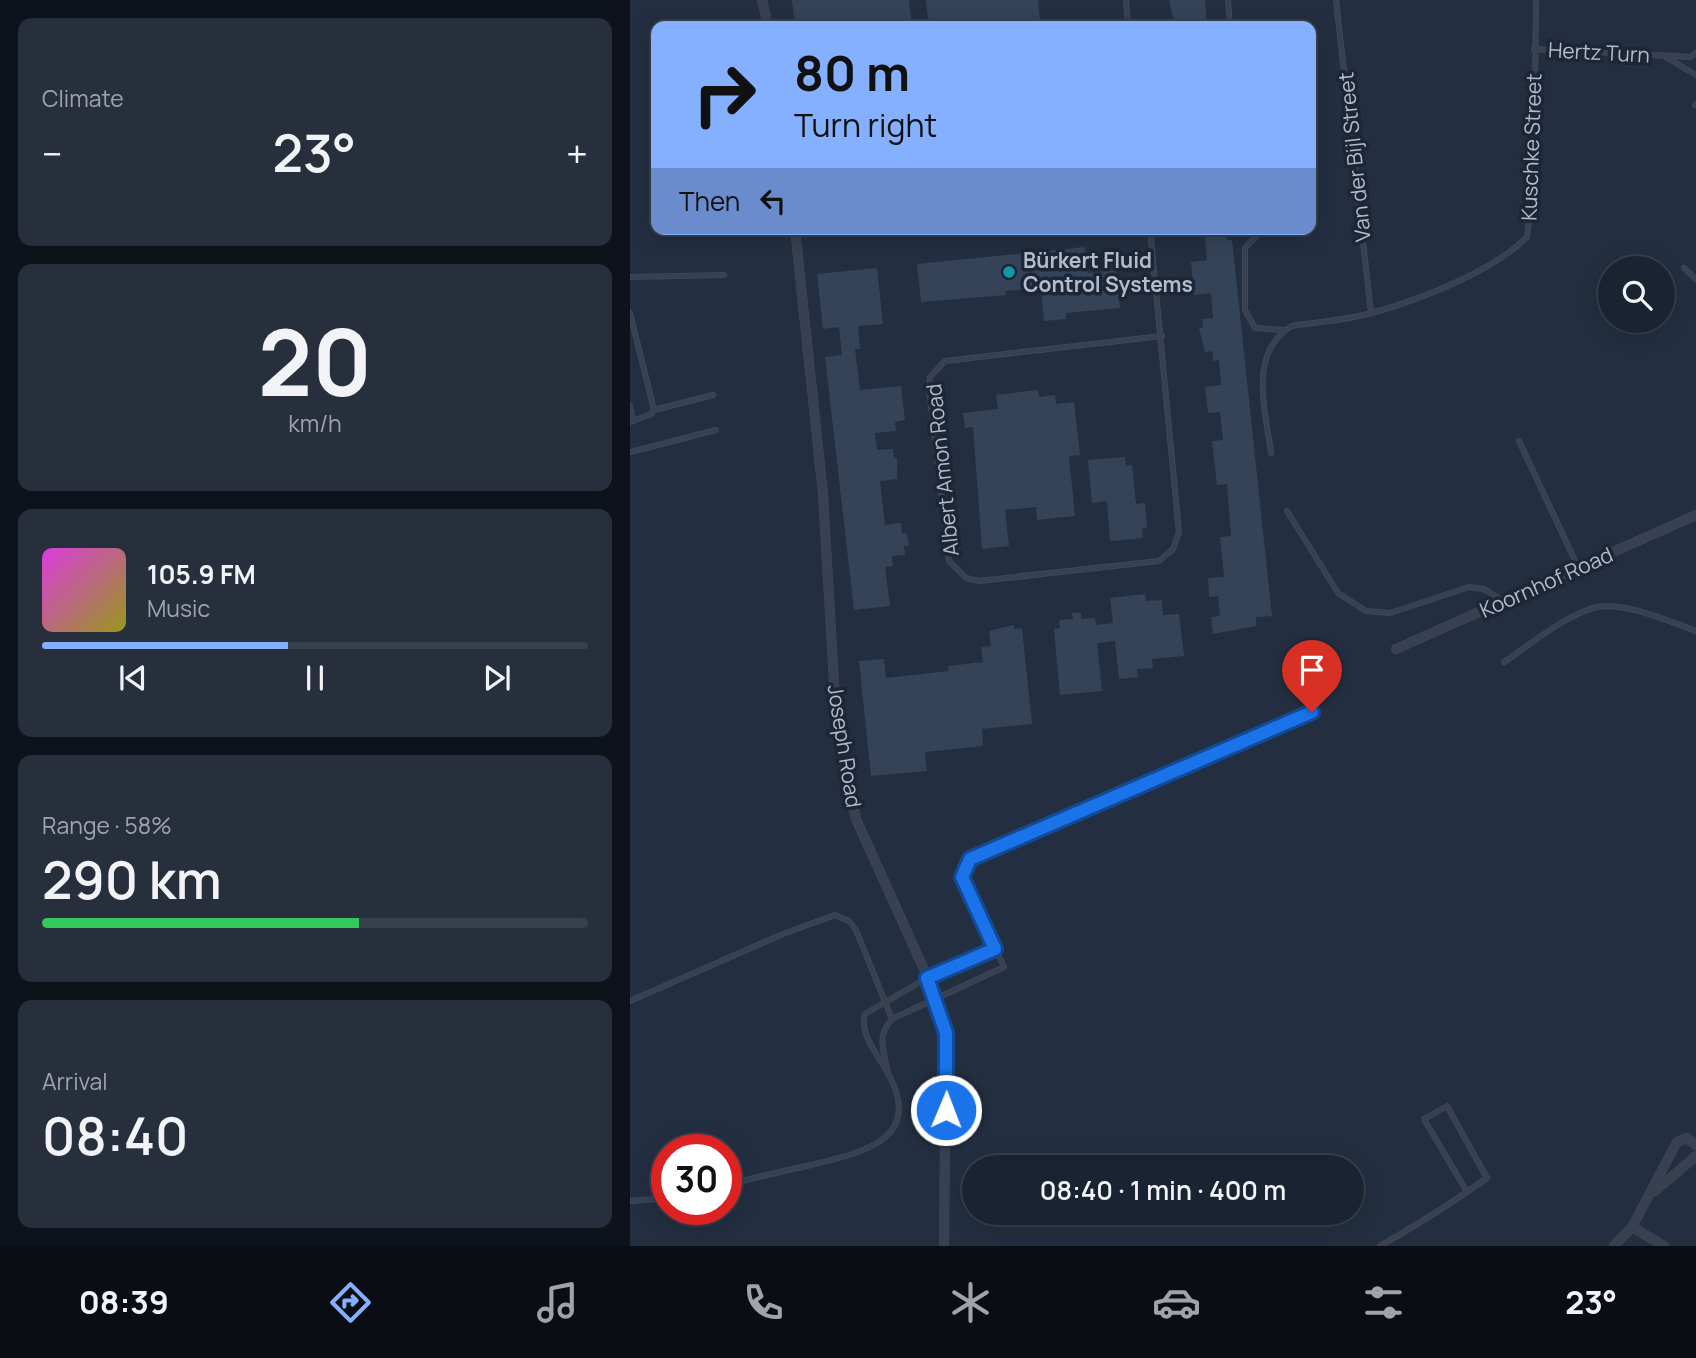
<!DOCTYPE html>
<html lang="en">
<head>
<meta charset="utf-8">
<style>
	body { margin:0; font-family:Manrope,sans-serif; background:#272f3d; color:#f1f3f6; height:100vh; display:flex; flex-direction:column; font-size:26px; white-space:nowrap }
	* { box-sizing:border-box; margin:0 }
	p { font-size:23px; color:#9fa4ab }
	.icon { flex:none; width:38px; height:38px; fill:none; stroke:currentColor; stroke-width:2; stroke-linecap:round; stroke-linejoin:round }
	.map { position:relative; flex:1; overflow:hidden }
	.drawer { display:flex; flex-direction:column; gap:18px; padding:18px; background:#0e131b; width:630px }
	.drawer>* { flex:none }
	.guide { position:absolute; left:21px; top:21px; width:665px; height:214px; border-radius:14px; box-shadow:0 4px 18px #0003,0 0 0 2px #38404d; background:#85b0ff; color:#111; overflow:hidden }
	.controls { position:absolute; left:968px; top:256px; display:grid; gap:14px }
	.controls a { display:grid; place-items:center; width:77px; height:77px; border-radius:50%; background:#1a2331; box-shadow:0 4px 18px #0003,0 0 0 2px #38404d; font-size:35px }
	.speed { position:absolute; left:21px; top:1134px; display:flex; gap:14px; font-size:35px; font-weight:700; text-align:center }
	.speed>* { display:grid; place-content:center; width:91px; height:91px; border-radius:50%; background:#1a2331; box-shadow:0 4px 18px #0003,0 0 0 2px #38404d; line-height:1 }
	.speed .limit { border:10px solid #d22; background:#fff; color:#111 }
	.pin { position:absolute; display:grid; place-items:center; width:60px; height:60px; color:#fff; margin:-72px -30px; border-radius:50% 50% 50% 0; rotate:-45deg; box-shadow:0 0 7px #0007 }
	.pin .icon { rotate:45deg }
	.me { position:absolute; width:77px; margin:-38px; rotate:1deg; stroke-linejoin:round; filter:drop-shadow(0 0 5px #0008) }
	.turn { display:flex; align-items:center; gap:24px; height:147px; padding:0 28px; font-size:32px }
	.turn .icon { width:91px; height:91px; stroke-width:2.5 }
	.turn b { display:block; font-size:49px; line-height:60px }
	.then { display:flex; align-items:center; height:66px; padding:0 28px; background:#0003; gap:14px; font-size:26px }
	.big { font-size:52px; font-weight:600; line-height:1.1 }
	.drawer .widget { flex:1; display:flex; flex-direction:column; justify-content:center; gap:10px; min-width:0; padding:0 24px; border-radius:14px; background:#272f3d }
	.drawer .dial { align-items:center; gap:0 }
	.dial b { font-size:91px; line-height:1 }
	.song { display:flex; align-items:center; gap:21px }
	.cover { width:84px; height:84px; border-radius:10px; background:linear-gradient(135deg,hsl(300 70% 55%),hsl(60 70% 35%)) }
	.played { height:7px; border-radius:4px; background:linear-gradient(90deg,#85b0ff 45%,#38404d 45%) }
	.keys { display:flex; justify-content:space-around; direction:ltr }
	.heat { display:flex; justify-content:space-between; align-items:center; font-size:38px; direction:ltr }
	.charge { height:10px; border-radius:5px; background:linear-gradient(90deg,#34c759 58%,#38404d 0) }
	.trip { position:absolute; left:332px; top:1155px; width:402px; height:70px; border-radius:35px; background:#1a2331; box-shadow:0 4px 18px #0003,0 0 0 2px #38404d; font-weight:600; line-height:70px; text-align:center }
	.tabs { display:flex; height:112px; justify-content:space-around; align-items:center; background:#0a0e14; color:#9fa4ab }
	.tabs .icon { width:49px; height:49px }
	.tabs .on { color:#85b0ff }
	.tabs b { font-size:32px; color:#f1f3f6 }
	main { display:flex; flex:1; min-height:0 }
	.map>svg:first-child { display:block }
	.building { fill:#344358 }
	.lines { fill:none; stroke-linecap:round; stroke-linejoin:round }
	.lane-casing { stroke:#414a5a; stroke-width:6 }
	.street-casing { stroke:#414a5a; stroke-width:10 }
	.lane { stroke:#374151; stroke-width:4.5 }
	.street { stroke:#374151; stroke-width:9 }
	.route-casing { stroke:#114b97; stroke-width:18 }
	.route { stroke:#1a73e8; stroke-width:12 }
	.culture-dot { fill:#0f9aa8; stroke:#1c2636; stroke-width:2.5 }
	.labels { text-anchor:middle; dominant-baseline:central; stroke-width:7; stroke-linejoin:round; paint-order:stroke }
	.street-label { font-size:21px; fill:#b4bccc; stroke:#1c2636 }
	.poi-label { font-size:21px; font-weight:bold; fill:#b4bccc; stroke:#1c2636; text-anchor:start }
</style>
</head>
<body>
<main>
<section class="drawer">
<div class="widget"><p>Climate</p>
<div class="heat"><a>−</a><b class="big">23°</b><a>+</a></div>
</div>
<div class="widget dial"><b>20</b><p>km/h</p></div>
<div class="widget">
<div class="song"><i class="cover"></i><div><b>105.9 FM</b><p>Music</p></div></div>
<div class="played"></div>
<div class="keys"><svg class="icon" aria-label="previous" viewBox="0 0 24 24"><path d="M18 5L8 12l10 7zM5 5v14"/></svg><svg class="icon" aria-label="pause" viewBox="0 0 24 24"><path d="M8 5v14M16 5v14"/></svg><svg class="icon" aria-label="next" viewBox="0 0 24 24"><path d="M6 5l10 7-10 7zM19 5v14"/></svg></div>
</div>
<div class="widget"><p>Range · 58%</p><b class="big">290 km</b><div class="charge"></div></div>
<div class="widget"><p>Arrival</p><b class="big">08:40</b></div>
</section>
<div class="map">
<svg width="1066" height="1246" viewBox="0 0 1066 1246">
	<rect width="100%" height="100%" fill="#232f41"/>
	<!-- building -->
	<g class="building">
		<polygon points="162,0 279,0 282,26 165,26"/>
		<polygon points="296,0 408,0 410,21 358,26 299,26"/>
		<polygon points="539,0 575,0 577,26 545,26"/>
		<polygon points="574,229 596,229 597,240 602,240 642,616 626,617 626,626 583,634 581,617 590,616 588,596 579,597 578,578 594,577 590,537 601,536 597,484 587,485 582,441 593,440 590,412 578,413 575,387 591,385 589,360 583,361 582,351 575,352 569,328 573,328 572,319 583,318 581,293 564,295 561,262 577,260"/>
		<polygon points="455,247 458,273 486,270 490,308 436,313 436,319 414,321 411,288 375,291 376,295 291,302 287,264"/>
		<polygon points="247,268 253,324 228,326 230,349 225,349 230,390 271,386 275,420 265,422 266,431 245,433 247,450 263,449 264,458 267,458 267,479 250,481 255,525 271,523 272,534 277,533 279,546 274,546 275,555 262,556 263,566 255,567 260,606 224,610 195,357 212,355 209,327 193,329 187,274"/>
		<polygon points="408,390 409,397 425,395 426,404 444,402 450,455 439,456 445,516 407,520 406,507 375,510 379,546 352,549 343,427 335,428 333,413 368,409 366,395"/>
		<polygon points="495,457 496,466 502,465 506,504 515,503 517,528 512,528 513,538 480,541 477,501 462,503 458,460"/>
		<polygon points="515,594 516,601 532,600 533,615 549,614 554,656 522,659 523,668 507,669 508,677 489,679 485,641 467,643 472,691 430,695 424,629 430,628 429,620 443,619 442,613 451,613 452,619 465,618 466,625 483,623 480,598"/>
		<polygon points="384,625 384,629 392,628 402,724 352,729 353,746 295,752 297,771 241,776 229,661 254,659 256,678 319,671 318,666 353,662 351,647 361,646 359,631"/>
	</g>
	<g class="lines">
		<!-- lane casing -->
		<g class="lane-casing">
			<g id="lane">
				<polyline points="496,0 498,26"/>
				<polyline points="598,0 600,26"/>
				<polyline points="706,0 741,313"/>
				<polyline points="904,49 1060,57 1066,53"/>
				<polyline points="1034,56 1066,75"/>
				<polyline points="1065,105 1066,104"/>
				<polyline points="520,229 549,532 543,549 529,561 349,581 336,578 319,561 299,388 300,377 315,361 532,336"/>
				<polyline points="627,235 615,248 615,310 625,328 654,330"/>
				<polyline points="1054,268 1066,279"/>
				<polyline points="0,277 94,275"/>
				<polyline points="0,313 24,410 21,414 0,422"/>
				<polyline points="0,406 3,421"/>
				<polyline points="24,410 83,395"/>
				<polyline points="889,441 948,567"/>
				<polyline points="0,452 86,430"/>
				<path d="M641,453C636,412 617,352 662,326C688,322 716,320 742,313C789,300 862,272 897,237L904,183L906,0"/>
				<polyline points="657,511 708,593 736,611 760,613 839,587 854,589 873,601"/>
				<path d="M874,662C900,645 947,605 978,606C1006,607 1040,621 1066,631"/>
				<polyline points="0,1001 153,934 205,915 219,921 226,930 262,1019"/>
				<path d="M258,1073C254,1051 246,1036 262,1019L374,967L332,877L340,859L682,712"/>
				<path d="M96,1185C124,1178 153,1171 181,1165C235,1152 297,1139 255,1068C246,1052 229,1033 235,1014L297,978L365,949"/>
				<polyline points="0,1201 37,1198"/>
				<path d="M750,1246C787,1225 822,1203 857,1178L817,1106L794,1119L837,1192"/>
			</g>
		</g>
		<!-- street casing -->
		<g class="street-casing">
			<g id="street">
				<polyline points="132,0 138,26"/>
				<polyline points="165,229 193,494 206,716 213,764 226,819 306,996 316,1033 314,1246"/>
				<polyline points="766,649 1066,515"/>
				<polyline points="1025,1191 1066,1156"/>
				<polyline points="1002,1227 1034,1246"/>
				<polyline points="984,1246 1002,1227 1047,1142 1057,1138 1066,1145"/>
			</g>
		</g>
		<!-- lane -->
		<use href="#lane" class="lane"/>
		<!-- street -->
		<use href="#street" class="street"/>
	</g>
	<g class="lines">
		<!-- route casing -->
		<g class="route-casing">
			<polyline id="route" points="316,1110 316,1033 297,978 365,949 332,877 340,859 682,712"/>
		</g>
		<!-- route -->
		<use href="#route" class="route"/>
	</g>
	<!-- markers -->
	<circle class="culture-dot" cx="379" cy="272" r="7"/>
	<g class="labels">
		<!-- street labels -->
		<g class="street-label">
			<text transform="translate(969 52) rotate(3)">Hertz Turn</text>
			<text transform="translate(901 147) rotate(-88)">Kuschke Street</text>
			<text transform="translate(724 157) rotate(-96)">Van der Bijl Street</text>
			<text transform="translate(312 470) rotate(-96)">Albert Amon Road</text>
			<text transform="translate(916 582) rotate(-24)">Koornhof Road</text>
			<text transform="translate(215 746) rotate(81)">Joseph Road</text>
		</g>
		<!-- poi labels -->
		<g class="poi-label">
			<text x="393" y="260">Bürkert Fluid<tspan x="393" dy="24">Control Systems</tspan></text>
		</g>
	</g>
</svg>
<div class="controls">
<a><svg class="icon" aria-label="search" viewBox="0 0 24 24"><circle cx="10" cy="10" r="6"/><path d="M15 15l6 6"/></svg></a>
</div>
<div class="speed"><div class="limit">30</div></div>
<div class="pin" style="left:682px;top:712px;background:#d93025"><svg class="icon" aria-label="arrive" viewBox="0 0 24 24"><path d="M6 21V4h12l-3 4 3 4H6"/></svg></div>
<svg class="me" style="left:316px;top:1110px" viewBox="-20 -20 40 40"><circle r="17" fill="#1a73e8" stroke="#fff" stroke-width="3"/><path d="M0-11L8 9 0 5-8 9z" fill="#fff"/></svg>
<div class="trip">08:40 · 1 min · 400 m</div>
<div class="guide">
<div class="turn"><svg class="icon" aria-label="right" viewBox="0 0 24 24"><path d="M7 20v-9h11M14 6l5 5-5 5"/></svg><div><b>80 m</b>Turn right</div></div>
<div class="then">Then<svg class="icon" aria-label="left" viewBox="0 0 24 24"><path d="M17 20v-9H6M10 6l-5 5 5 5"/></svg></div>
</div>
</div>
</main>
<nav class="tabs">
<b>08:39</b>
<svg class="icon on" aria-label="directions" viewBox="0 0 24 24"><path d="M12 3l9 9-9 9-9-9zM9 14v-3h6M13 9l2 2-2 2"/></svg>
<svg class="icon" aria-label="music" viewBox="0 0 24 24"><path d="M9 18V5l10-2v13"/><circle cx="6" cy="18" r="3"/><circle cx="16" cy="16" r="3"/></svg>
<svg class="icon" aria-label="phone" viewBox="0 0 24 24"><path d="M5 4h4l2 5-3 2q2 4 5 5l2-3 5 2v4C11 20 4 13 5 4z"/></svg>
<svg class="icon" aria-label="climate" viewBox="0 0 24 24"><path d="M12 3v18M4 7l16 10M4 17L20 7"/></svg>
<svg class="icon" aria-label="car" viewBox="0 0 24 24"><path d="M5 17H2v-5l4-1 3-4h7l3 4 3 1v5h-3M9 17h6M6 11h13"/><circle cx="7" cy="17" r="2"/><circle cx="17" cy="17" r="2"/></svg>
<svg class="icon" aria-label="filters" viewBox="0 0 24 24"><path d="M4 7h16M4 17h16"/><circle cx="9" cy="7" r="2"/><circle cx="15" cy="17" r="2"/></svg>
<b>23°</b>
</nav>
</body>
</html>
